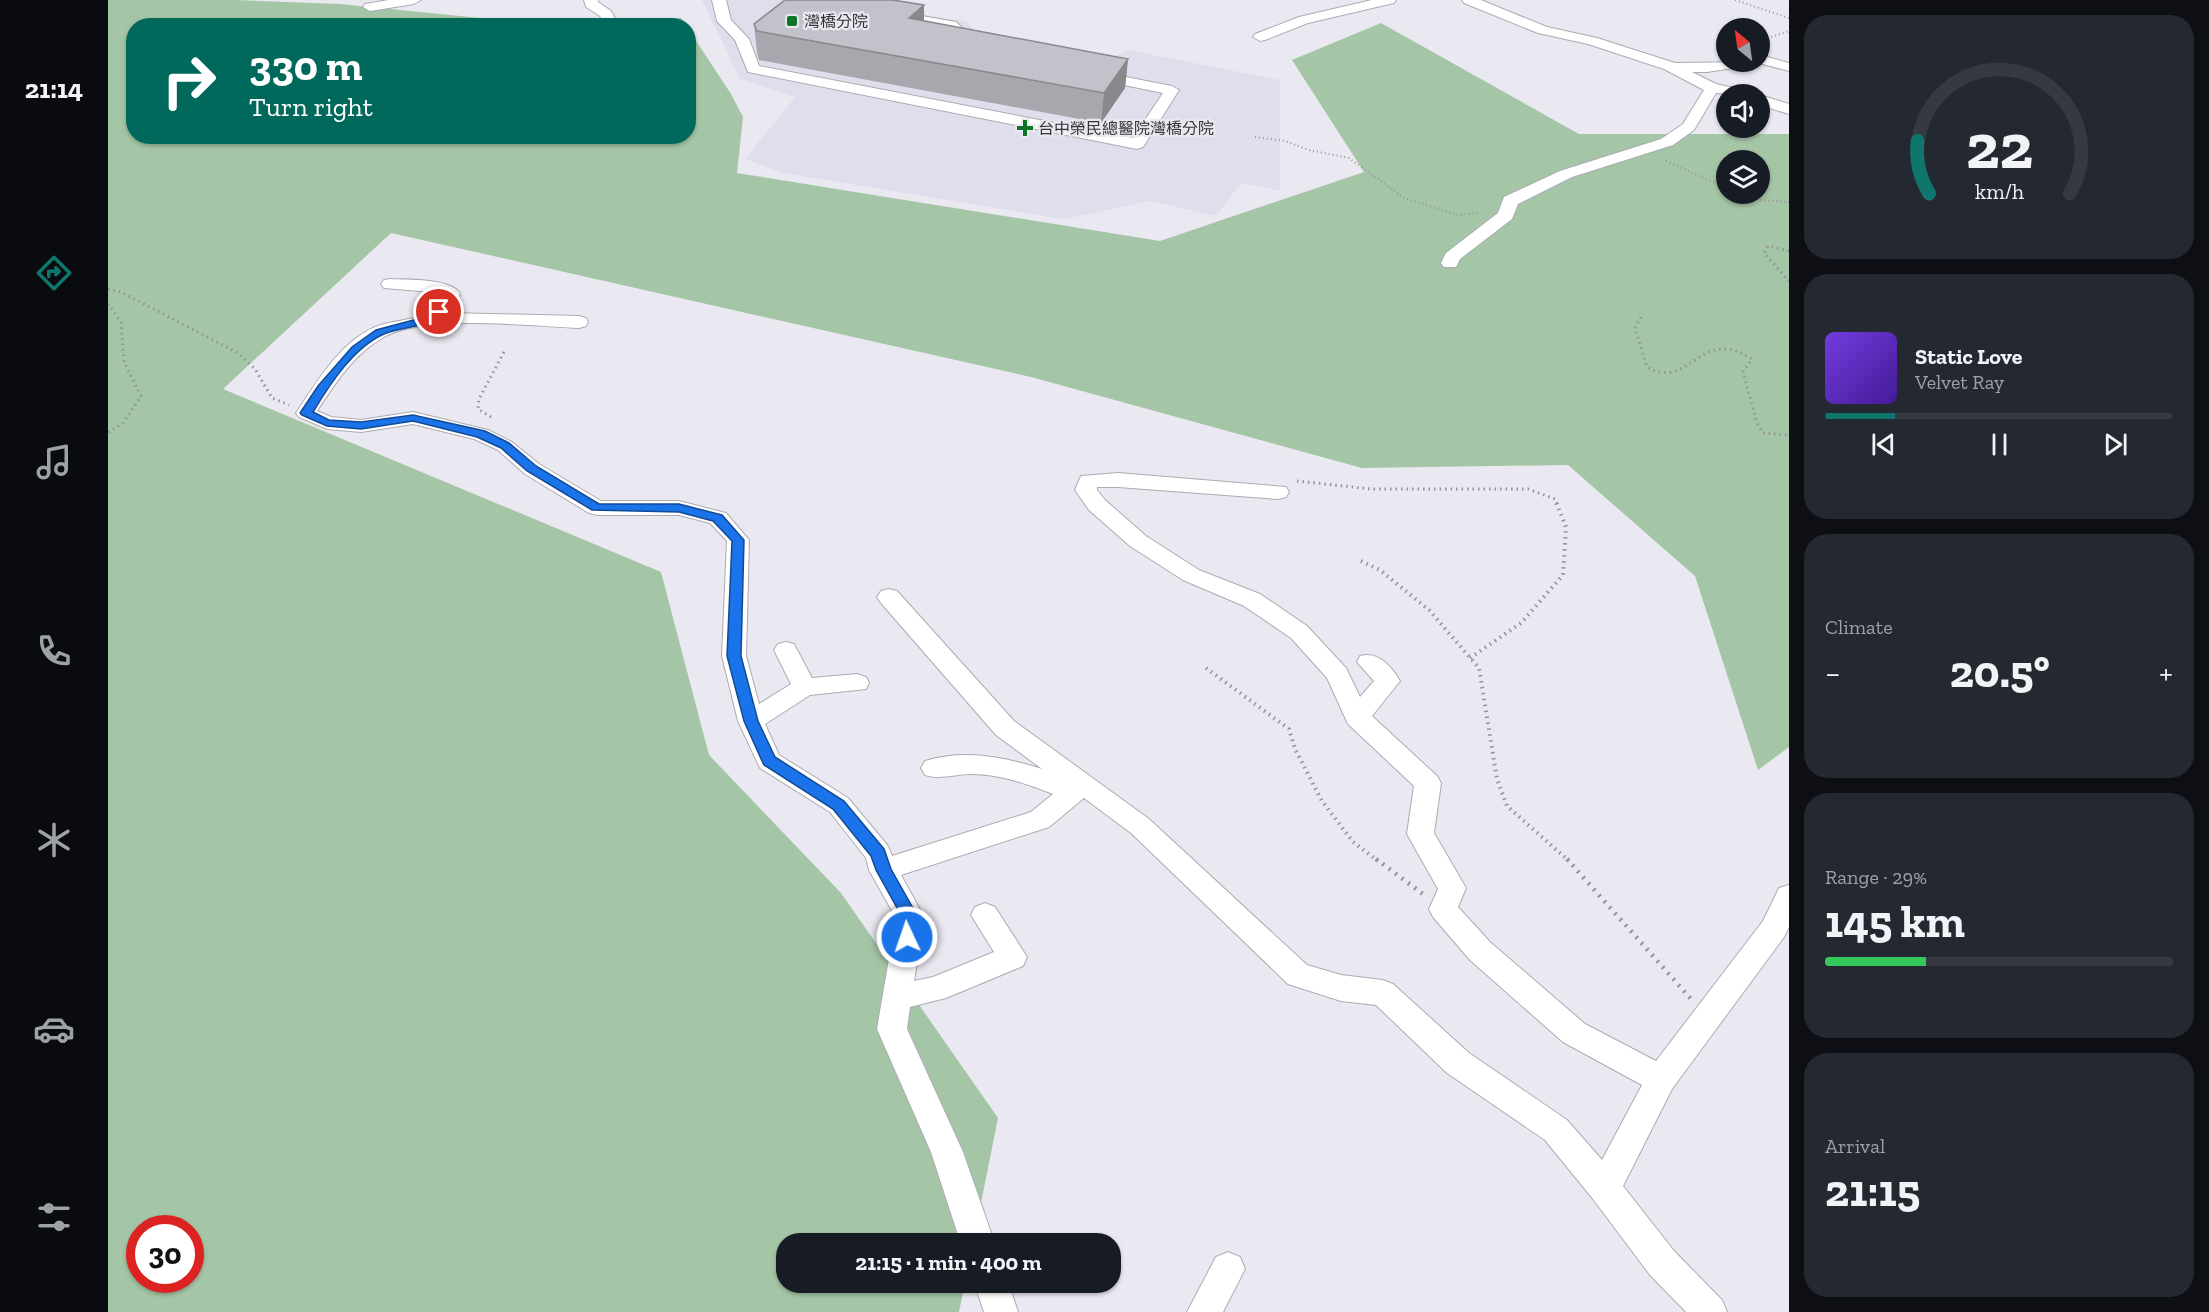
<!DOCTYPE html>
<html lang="en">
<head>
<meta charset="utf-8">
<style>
	body { margin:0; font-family:"Zilla Slab","Noto Sans TC",serif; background:#242831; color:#f1f3f6; height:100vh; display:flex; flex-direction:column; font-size:22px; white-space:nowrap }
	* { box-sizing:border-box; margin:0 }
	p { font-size:20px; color:#9ea1a6 }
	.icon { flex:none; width:33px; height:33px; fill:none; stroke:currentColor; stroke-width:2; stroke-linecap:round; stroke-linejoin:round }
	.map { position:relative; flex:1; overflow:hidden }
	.drawer { display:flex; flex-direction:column; gap:15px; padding:15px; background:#0d0f14; width:420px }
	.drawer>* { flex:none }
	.banner { position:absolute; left:18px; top:18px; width:570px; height:126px; border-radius:24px; box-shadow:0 2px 4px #0004; background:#00695c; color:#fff; overflow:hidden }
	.needle { width:39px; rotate:331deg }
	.controls { position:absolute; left:1608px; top:18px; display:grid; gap:12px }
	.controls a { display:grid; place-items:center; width:54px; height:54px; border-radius:50%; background:#171b24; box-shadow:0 2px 4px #0004; font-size:30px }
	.speed { position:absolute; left:18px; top:1215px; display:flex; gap:12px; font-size:30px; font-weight:700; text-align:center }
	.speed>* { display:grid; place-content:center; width:78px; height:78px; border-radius:50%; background:#171b24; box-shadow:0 2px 4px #0004; line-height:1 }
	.speed .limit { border:9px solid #d22; background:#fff; color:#111 }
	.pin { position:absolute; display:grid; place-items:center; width:51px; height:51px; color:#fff; margin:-26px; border:3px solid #fff; border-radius:50%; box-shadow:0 2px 6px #0007 }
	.me { position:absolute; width:66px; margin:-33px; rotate:357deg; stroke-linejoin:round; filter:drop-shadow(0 0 4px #0008) }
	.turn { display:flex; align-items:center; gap:21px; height:126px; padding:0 24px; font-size:27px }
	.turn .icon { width:78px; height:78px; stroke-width:2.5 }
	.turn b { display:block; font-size:42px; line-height:51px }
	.big { font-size:45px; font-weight:700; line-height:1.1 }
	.drawer .card { flex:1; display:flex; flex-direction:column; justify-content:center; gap:9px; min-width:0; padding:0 21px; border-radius:24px; background:#242831 }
	.drawer .dial { align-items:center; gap:0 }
	.dial svg { height:156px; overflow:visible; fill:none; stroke:#363941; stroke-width:7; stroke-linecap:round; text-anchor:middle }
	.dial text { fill:#f1f3f6; stroke:none }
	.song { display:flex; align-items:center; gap:18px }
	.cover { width:72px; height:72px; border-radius:9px; background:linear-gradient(135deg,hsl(260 70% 55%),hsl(260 70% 35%)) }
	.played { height:6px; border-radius:3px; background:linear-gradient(90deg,#0f766e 20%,#363941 20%) }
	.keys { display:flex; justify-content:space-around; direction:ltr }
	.heat { display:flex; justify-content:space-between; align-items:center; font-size:33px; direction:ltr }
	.charge { height:9px; border-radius:4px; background:linear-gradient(90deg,#34c759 29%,#363941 0) }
	.trip { position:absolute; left:668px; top:1233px; width:345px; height:60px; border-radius:24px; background:#171b24; box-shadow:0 2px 4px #0004; font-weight:700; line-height:60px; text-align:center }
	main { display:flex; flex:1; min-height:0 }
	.tabs { display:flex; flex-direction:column; width:108px; justify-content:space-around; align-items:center; background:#090b0e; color:#9ea1a6 }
	.tabs .icon { width:42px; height:42px }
	.tabs .selected { color:#0f766e }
	.tabs b { font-size:27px; color:#f1f3f6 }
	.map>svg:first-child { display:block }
	.built { fill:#dfdeed }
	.green { fill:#a5c6a6; fill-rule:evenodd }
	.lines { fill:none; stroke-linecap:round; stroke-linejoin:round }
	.minor-casing { stroke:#acabb3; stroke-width:2 }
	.path-far3 { stroke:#939398; stroke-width:2; stroke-dasharray:1 3; stroke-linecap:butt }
	.path-far2 { stroke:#939398; stroke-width:3; stroke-dasharray:1.5 4; stroke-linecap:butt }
	.path-far1 { stroke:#939398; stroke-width:4; stroke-dasharray:1.5 4.5; stroke-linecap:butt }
	.path { stroke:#939398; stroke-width:4.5; stroke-dasharray:2 6; stroke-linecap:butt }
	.minor { fill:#fff; fill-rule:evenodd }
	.wall { fill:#a8a7ae }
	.shaded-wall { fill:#88888d }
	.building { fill:#c3c2ca; stroke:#88888d; stroke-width:1.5 }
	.route { fill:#1a73e8; stroke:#114b97; stroke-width:1.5 }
	.poi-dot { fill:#0d7527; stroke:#eae9f1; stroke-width:2 }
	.labels { text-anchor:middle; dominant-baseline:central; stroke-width:4.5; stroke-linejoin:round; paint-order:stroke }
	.far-poi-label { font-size:16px; fill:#353538; stroke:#eae9f1; text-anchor:start }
</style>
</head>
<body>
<main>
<nav class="tabs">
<b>21:14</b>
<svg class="icon selected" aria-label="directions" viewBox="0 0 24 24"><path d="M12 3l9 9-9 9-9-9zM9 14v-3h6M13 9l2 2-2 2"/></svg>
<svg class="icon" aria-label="music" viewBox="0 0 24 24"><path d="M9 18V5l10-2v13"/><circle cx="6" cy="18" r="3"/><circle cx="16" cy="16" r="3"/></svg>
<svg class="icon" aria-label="phone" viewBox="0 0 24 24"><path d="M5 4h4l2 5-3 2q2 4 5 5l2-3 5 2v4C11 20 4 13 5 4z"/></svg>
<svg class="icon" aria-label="climate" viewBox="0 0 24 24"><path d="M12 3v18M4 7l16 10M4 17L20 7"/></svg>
<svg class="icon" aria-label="car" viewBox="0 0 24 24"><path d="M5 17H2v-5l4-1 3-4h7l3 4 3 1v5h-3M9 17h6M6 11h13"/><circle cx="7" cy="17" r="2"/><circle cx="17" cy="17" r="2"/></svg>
<svg class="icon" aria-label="filters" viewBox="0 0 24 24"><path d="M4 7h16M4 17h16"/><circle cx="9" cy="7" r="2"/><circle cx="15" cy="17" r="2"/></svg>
</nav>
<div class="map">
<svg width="1681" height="1312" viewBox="0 0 1681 1312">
	<rect width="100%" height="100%" fill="#eae9f1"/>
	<!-- built -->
	<polygon class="built" points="594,0 761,0 765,7 858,21 887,50 1001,59 1020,50 1172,80 1172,191 1133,183 1108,216 1042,201 956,219 675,173 637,159 687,97 632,79"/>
	<!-- green -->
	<path class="green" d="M0,0H126L232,4L372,18H573L578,25L26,26V136H580L581,30L623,94L635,117L629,173L1052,241L1256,172L1184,60L1273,23L1471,134H1681V747L1650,770L1587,576L1460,465L1254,468L923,377L283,233L115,389L553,572L601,755L733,893L890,1118L865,1243L678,1244V1282L857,1283L851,1312H0ZM1618,160H1652V194H1618ZM32,1228H82V1280H32Z"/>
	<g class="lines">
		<!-- minor casing -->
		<g class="minor-casing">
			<g id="minor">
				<polygon points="281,0 313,0 306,4 262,11 255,7 257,4"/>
				<polygon points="476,0 490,0 490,2 503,11 511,26 497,26 492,16 478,7"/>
				<polygon points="604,0 618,0 623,20 641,39 651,66 1025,138 1055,93 982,78 980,75 982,72 987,71 1064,86 1071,90 1035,147 1029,149 640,72 627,40 609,21"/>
				<polygon points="1264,0 1288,0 1286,3 1200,23 1157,40 1152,41 1145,37 1147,34 1191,17"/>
				<polygon points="1354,0 1373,0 1439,27 1489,38 1567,63 1645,62 1643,65 1638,66 1599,72 1584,72 1608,84 1640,91 1642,94 1608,93 1586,130 1565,145 1464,177 1410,204 1404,219 1352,259 1348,267 1336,267 1333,263 1338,253 1390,213 1396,197 1452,171 1553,139 1575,124 1596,90 1556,69 1480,44 1430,33 1356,3"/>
				<polygon points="785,11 848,22 876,48 869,52 864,51 839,28 780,18 778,15 780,12"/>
				<polygon points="1652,55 1681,63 1681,71 1647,62 1652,62"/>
				<polygon points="1652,95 1681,104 1681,114 1652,105"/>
				<path d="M282,279C299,280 341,278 352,293L350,305L341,313L471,316L478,318L480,322L478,326L471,328C423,326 317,314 276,337C247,353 227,383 209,411L223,417L253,420L305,412L380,430L404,442L431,464L493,501H571L610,511L618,513L641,540L638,656L651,704L683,684L666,650L670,644L678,642L686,644L704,678L749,674L758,677L761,683L758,689L702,695L657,724L671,755L740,798L780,846L784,856L923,812L945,794C919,784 892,774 863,774C848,774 832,780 817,775L813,768L817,761C857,749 896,757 934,769L888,735L773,603L769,597L773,591L781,589L789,591L906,721L1041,819L1199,965L1233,975L1275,980L1285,984L1361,1053L1459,1120L1494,1160L1534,1085L1455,1042L1362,960L1325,917L1321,909L1330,889L1299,834L1306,786L1240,724L1219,678L1183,638L1136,606L1075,580L1022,546L981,510L967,490L973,476L1010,473L1178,487L1181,492L1178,497L1170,499L1010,487H989V490L997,500L1038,536L1091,570L1152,594L1199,626L1238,668L1252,697L1266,681L1249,662L1252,656C1270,651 1284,667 1292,681L1264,716L1329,776L1333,783L1326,833L1358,888L1350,907L1382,942L1477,1024L1548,1061L1655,921L1671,888L1681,885V927L1676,937L1564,1089L1515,1186L1566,1251L1614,1300L1619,1312H1578L1542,1275L1485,1199L1437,1140L1339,1073L1268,1005L1233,1001L1180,984L1023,833L976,798L941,827L793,875L816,917L806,981L825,977L886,952L863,915L867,907L877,903L887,907L919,957L915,966L838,998L802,1007L799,1029L855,1152L887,1244H853L823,1152L769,1029L788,918L761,870L758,858L722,812L652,768L630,721L614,656L619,541L602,523L571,515H489L481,513L417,474L390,450L366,439L305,424L253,432L219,429L191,417L188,413C208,383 232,342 267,327C282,321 298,321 313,316C319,313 326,307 332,303L333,296L324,292L276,288L273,284L276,280Z"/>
				<polygon points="1120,1252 1132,1257 1137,1269 1115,1312 1079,1312 1108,1257"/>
				<polygon points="866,1282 900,1282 910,1312 876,1312"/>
			</g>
		</g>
		<!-- path-far3 -->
		<g class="path-far3">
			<polyline points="1627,0 1681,18"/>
			<polyline points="1652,41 1681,31"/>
			<polyline points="1147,137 1177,141 1201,150 1241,158 1296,198 1350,215 1370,213"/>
			<polyline points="1558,161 1618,188"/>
			<polyline points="1629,194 1652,200 1681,202"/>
		</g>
		<!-- path-far2 -->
		<g class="path-far2">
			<polyline points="1681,251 1660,246 1656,253 1681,281"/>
			<polyline points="0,289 13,292 130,353 147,369 164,398 181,405"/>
			<polyline points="0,304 13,322 16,362 33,396 15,423 0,433"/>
			<path d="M1533,317L1527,328L1539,367C1574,387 1586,347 1618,349C1628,350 1635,354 1644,359L1635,372L1649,423L1655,433L1681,435"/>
			<polyline points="383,417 370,409 371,399 396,352"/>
			<polyline points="1189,481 1263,489 1420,489 1447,499 1449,504"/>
		</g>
		<!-- path-far1 -->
		<g class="path-far1">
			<polyline points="1253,561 1272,570 1321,610 1371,668 1389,779 1399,806 1461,861"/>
			<polyline points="1362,658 1413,623 1455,575 1458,527 1448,502"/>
			<polyline points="1098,668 1181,729 1187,749 1214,801 1245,842 1270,861"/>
		</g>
		<!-- path -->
		<g class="path">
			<polyline points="1268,859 1315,894"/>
			<polyline points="1459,859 1583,999"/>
		</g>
		<!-- minor -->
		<use href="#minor" class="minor"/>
	</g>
	<!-- wall -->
	<polygon class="wall" points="816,21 1020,59 1017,88 993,123 651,60 649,53 646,24"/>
	<!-- shaded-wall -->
	<g class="shaded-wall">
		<polygon points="816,5 816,34 801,18"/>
		<polygon points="1020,59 1017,88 993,123 996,93"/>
	</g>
	<!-- building -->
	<polygon class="building" points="677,0 785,0 816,5 801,18 1020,59 996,93 649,31 646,24"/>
	<!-- route -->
	<path class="route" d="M331,309L336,312C321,328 296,326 276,334C246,347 222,384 205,412L221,420L253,422L305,415L377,431L401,443L428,466L491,504H571L610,514L614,515L636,540L633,656L650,721L667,757L736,801L776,849L783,869L810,917L804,942L799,944L793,942L791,937L794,917L768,870L763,856L725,809L656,765L654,761L636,721L619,656L624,541L605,521L571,512L484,510L419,471L393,448L369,437L305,421L253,429L219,426L194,415L192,413L210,386L244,347L268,330L317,317Z"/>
	<!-- markers -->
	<g class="poi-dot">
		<rect x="678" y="15" width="12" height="12" rx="3"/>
		<path d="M914 119h6v6h6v6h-6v6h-6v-6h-6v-6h6z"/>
	</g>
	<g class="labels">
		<!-- far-poi labels -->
		<g class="far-poi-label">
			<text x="696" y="21">灣橋分院</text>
			<text x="930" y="128">台中榮民總醫院灣橋分院</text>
		</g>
	</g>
</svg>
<div class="controls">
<a><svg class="needle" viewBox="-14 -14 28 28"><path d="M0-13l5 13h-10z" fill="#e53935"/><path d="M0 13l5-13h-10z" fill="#9ea1a6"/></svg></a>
<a><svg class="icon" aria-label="sound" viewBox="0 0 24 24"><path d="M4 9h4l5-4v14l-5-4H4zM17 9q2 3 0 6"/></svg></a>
<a><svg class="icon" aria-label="layers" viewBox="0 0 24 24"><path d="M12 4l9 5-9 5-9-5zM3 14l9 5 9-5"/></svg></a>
</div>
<div class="speed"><div class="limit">30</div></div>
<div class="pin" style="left:331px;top:312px;background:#d93025"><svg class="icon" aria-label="arrive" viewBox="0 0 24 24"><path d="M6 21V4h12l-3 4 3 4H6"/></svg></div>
<svg class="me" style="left:799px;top:937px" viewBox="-20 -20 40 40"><circle r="17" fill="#1a73e8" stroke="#fff" stroke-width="3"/><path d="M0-11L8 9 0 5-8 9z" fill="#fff"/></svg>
<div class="trip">21:15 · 1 min · 400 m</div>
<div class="banner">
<div class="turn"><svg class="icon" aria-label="right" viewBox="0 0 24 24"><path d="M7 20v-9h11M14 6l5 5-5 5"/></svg><div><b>330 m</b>Turn right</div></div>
</div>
</div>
<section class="drawer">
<div class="card dial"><svg viewBox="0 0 100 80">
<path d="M14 69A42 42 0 1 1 86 69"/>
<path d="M14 69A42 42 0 0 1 8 42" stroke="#0f766e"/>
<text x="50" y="56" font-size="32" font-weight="700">22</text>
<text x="50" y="72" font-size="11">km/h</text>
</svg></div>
<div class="card">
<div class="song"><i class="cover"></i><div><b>Static Love</b><p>Velvet Ray</p></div></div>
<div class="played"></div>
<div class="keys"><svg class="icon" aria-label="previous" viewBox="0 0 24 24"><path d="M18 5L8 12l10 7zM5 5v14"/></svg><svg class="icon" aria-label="pause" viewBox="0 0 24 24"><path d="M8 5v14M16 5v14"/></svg><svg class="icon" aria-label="next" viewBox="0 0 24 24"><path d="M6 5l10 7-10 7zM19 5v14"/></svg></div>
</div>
<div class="card"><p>Climate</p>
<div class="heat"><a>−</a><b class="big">20.5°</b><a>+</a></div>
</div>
<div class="card"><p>Range · 29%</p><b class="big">145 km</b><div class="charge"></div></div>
<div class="card"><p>Arrival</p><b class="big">21:15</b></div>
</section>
</main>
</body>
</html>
